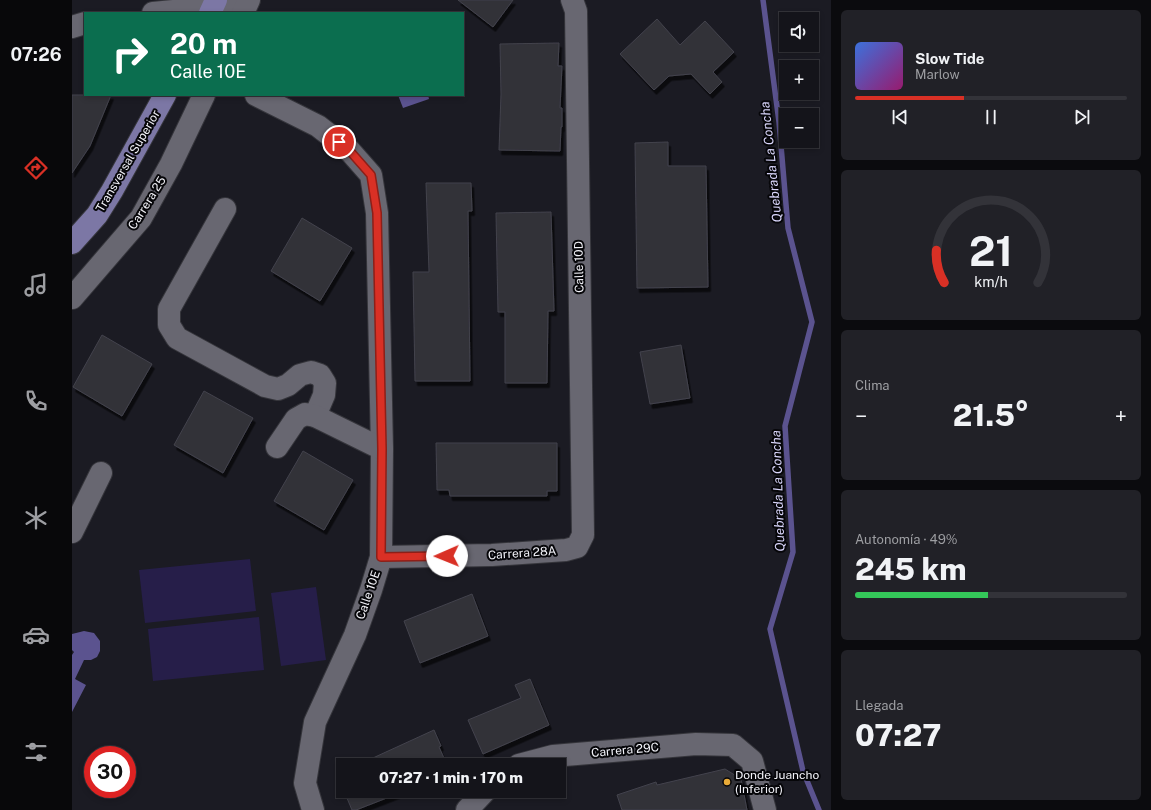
<!DOCTYPE html>
<html lang="es">
<head>
<meta charset="utf-8">
<style>
	body { margin:0; font-family:"Public Sans",sans-serif; background:#212127; color:#f1f3f6; height:100vh; display:flex; flex-direction:column; font-size:15px; white-space:nowrap }
	* { box-sizing:border-box; margin:0 }
	p { font-size:13px; color:#9d9ea2 }
	.icon { flex:none; width:22px; height:22px; fill:none; stroke:currentColor; stroke-width:2; stroke-linecap:round; stroke-linejoin:round }
	.map { position:relative; flex:1; overflow:hidden }
	.sheet { display:flex; flex-direction:column; gap:10px; padding:10px; background:#0b0b0e; width:320px }
	.sheet>* { flex:none }
	.hud { position:absolute; left:12px; top:12px; width:380px; height:84px; border-radius:0px; box-shadow:0 2px 6px #0003,0 0 0 1px #333339; background:#0b6e4f; color:#fff; overflow:hidden }
	.fabs { position:absolute; left:707px; top:12px; display:grid; gap:8px }
	.fabs a { display:grid; place-items:center; width:40px; height:40px; border-radius:0px; background:#14141a; box-shadow:0 2px 6px #0003,0 0 0 1px #333339; font-size:20px }
	.speed { position:absolute; left:12px; top:746px; display:flex; gap:8px; font-size:20px; font-weight:700; text-align:center }
	.speed>* { display:grid; place-content:center; width:52px; height:52px; border-radius:50%; background:#14141a; box-shadow:0 2px 6px #0003,0 0 0 1px #333339; line-height:1 }
	.speed .limit { border:6px solid #d22; background:#fff; color:#111 }
	.pin { position:absolute; display:grid; place-items:center; width:34px; height:34px; color:#fff; margin:-17px; border:2px solid #fff; border-radius:50%; box-shadow:0 1px 4px #0007 }
	.me { position:absolute; width:44px; margin:-22px; rotate:269deg; stroke-linejoin:round; filter:drop-shadow(0 0 3px #0008) }
	.turn { display:flex; align-items:center; gap:14px; height:84px; padding:0 20px; font-size:18px }
	.turn .icon { width:52px; height:52px; stroke-width:2.5 }
	.turn b { display:block; font-size:28px; line-height:34px }
	.big { font-size:30px; font-weight:800; line-height:1.1 }
	.sheet .widget { flex:1; display:flex; flex-direction:column; justify-content:center; gap:6px; min-width:0; padding:0 14px; border-radius:6px; background:#212127 }
	.sheet .dial { align-items:center; gap:0 }
	.dial svg { height:104px; overflow:visible; fill:none; stroke:#333339; stroke-width:7; stroke-linecap:round; text-anchor:middle }
	.dial text { fill:#f1f3f6; stroke:none }
	.song { display:flex; align-items:center; gap:12px }
	.cover { width:48px; height:48px; border-radius:6px; background:linear-gradient(135deg,hsl(220 70% 55%),hsl(320 70% 35%)) }
	.played { height:4px; border-radius:2px; background:linear-gradient(90deg,#d93025 40%,#333339 40%) }
	.keys { display:flex; justify-content:space-around; direction:ltr }
	.heat { display:flex; justify-content:space-between; align-items:center; font-size:22px; direction:ltr }
	.charge { height:6px; border-radius:3px; background:linear-gradient(90deg,#34c759 49%,#333339 0) }
	.trip { position:absolute; left:264px; top:758px; width:230px; height:40px; border-radius:0px; background:#14141a; box-shadow:0 2px 6px #0003,0 0 0 1px #333339; font-weight:800; line-height:40px; text-align:center }
	main { display:flex; flex:1; min-height:0 }
	.dock { display:flex; flex-direction:column; width:72px; justify-content:space-around; align-items:center; background:#08080a; color:#9d9ea2 }
	.dock .icon { width:28px; height:28px }
	.dock .current { color:#d93025 }
	.dock b { font-size:18px; color:#f1f3f6 }
	.map>svg:first-child { display:block }
	.green { fill:#261e49 }
	.water { fill:#5b538f }
	.lines { fill:none; stroke-linecap:round; stroke-linejoin:round }
	.stream { stroke:#5b538f; stroke-width:5.5 }
	.building { fill:#313039; stroke:#43434c; filter:url(#shadow) }
	.minor-casing { stroke:#35353b; stroke-width:24 }
	.major-casing { stroke:#35353b; stroke-width:24 }
	.minor { stroke:#686771; stroke-width:22 }
	.major { stroke:#7c77a5; stroke-width:22 }
	.route-casing { stroke:#8d1f18; stroke-width:10 }
	.route { stroke:#d93025; stroke-width:7 }
	.poi-dot { fill:#e9ab38; stroke:#060609; stroke-width:1.5 }
	.labels { text-anchor:middle; dominant-baseline:central; stroke-width:4; stroke-linejoin:round; paint-order:stroke }
	.street-label { font-size:12px; fill:#f2f2f8; stroke:#060609 }
	.poi-label { font-size:12px; fill:#f2f2f8; stroke:#060609; text-anchor:start }
	.water-label { font-size:13px; font-style:italic; fill:#d9d6fb; stroke:#060609 }
</style>
</head>
<body>
<main>
<nav class="dock">
<b>07:26</b>
<svg class="icon current" aria-label="directions" viewBox="0 0 24 24"><path d="M12 3l9 9-9 9-9-9zM9 14v-3h6M13 9l2 2-2 2"/></svg>
<svg class="icon" aria-label="music" viewBox="0 0 24 24"><path d="M9 18V5l10-2v13"/><circle cx="6" cy="18" r="3"/><circle cx="16" cy="16" r="3"/></svg>
<svg class="icon" aria-label="phone" viewBox="0 0 24 24"><path d="M5 4h4l2 5-3 2q2 4 5 5l2-3 5 2v4C11 20 4 13 5 4z"/></svg>
<svg class="icon" aria-label="climate" viewBox="0 0 24 24"><path d="M12 3v18M4 7l16 10M4 17L20 7"/></svg>
<svg class="icon" aria-label="car" viewBox="0 0 24 24"><path d="M5 17H2v-5l4-1 3-4h7l3 4 3 1v5h-3M9 17h6M6 11h13"/><circle cx="7" cy="17" r="2"/><circle cx="17" cy="17" r="2"/></svg>
<svg class="icon" aria-label="filters" viewBox="0 0 24 24"><path d="M4 7h16M4 17h16"/><circle cx="9" cy="7" r="2"/><circle cx="15" cy="17" r="2"/></svg>
</nav>
<div class="map">
<svg width="759" height="810" viewBox="0 0 759 810">
	<defs>
		<filter id="shadow"><feDropShadow dx="2.5" dy="4.5" stdDeviation="0" flood-color="#0009"/></filter>
	</defs>
	<rect width="100%" height="100%" fill="#1b1b23"/>
	<!-- green -->
	<g class="green">
		<polygon points="178,559 184,611 73,623 67,570"/>
		<polygon points="244,587 254,660 209,666 199,593"/>
		<polygon points="187,617 192,670 81,681 76,629"/>
	</g>
	<!-- water -->
	<g class="water">
		<polygon points="326,95 356,95 357,99 331,108"/>
		<polygon points="12,631 22,633 28,641 28,651 25,657 19,660 12,660 3,679 14,685 0,712 0,655 2,652 0,650 0,634"/>
	</g>
	<g class="lines">
		<!-- stream -->
		<polyline class="stream" points="691,0 707,122 716,228 740,322 713,426 721,552 698,629 731,771 747,810"/>
	</g>
	<!-- building -->
	<g class="building">
		<polygon points="386,0 441,0 421,27"/>
		<polygon points="585,19 608,45 633,21 662,52 641,72 650,82 638,94 619,74 597,76 582,90 548,54"/>
		<polygon points="487,43 486,66 490,66 488,108 490,108 490,127 489,127 488,151 427,150 429,94 428,44"/>
		<polygon points="0,95 39,95 18,146 0,173"/>
		<polygon points="596,142 596,166 634,166 636,287 565,288 563,143"/>
		<polygon points="354,183 399,183 400,211 396,211 398,381 343,381 341,272 357,272"/>
		<polygon points="479,212 482,311 476,311 475,383 433,383 433,312 426,312 424,213"/>
		<polygon points="230,218 280,248 248,301 199,271"/>
		<polygon points="30,335 80,364 50,416 1,387"/>
		<polygon points="609,345 618,398 578,404 568,352"/>
		<polygon points="132,391 181,418 151,473 102,445"/>
		<polygon points="364,443 485,443 485,491 475,491 475,496 378,496 377,490 365,490"/>
		<polygon points="231,451 281,480 252,530 202,501"/>
		<polygon points="400,594 416,636 348,663 332,621"/>
		<polygon points="458,679 477,725 411,754 396,720 449,698 443,685"/>
		<polygon points="362,730 369,746 367,747 375,765 276,765 288,760 290,763"/>
		<polygon points="271,767 271,787 264,770"/>
		<polygon points="653,769 669,779 675,810 550,810 545,795 584,782 585,785"/>
		<polygon points="272,791 330,791 330,792 284,810 280,810"/>
	</g>
	<g class="lines">
		<!-- minor casing -->
		<g class="minor-casing">
			<g id="minor">
				<polyline points="81,13 141,7 161,0"/>
				<polyline points="171,13 177,0"/>
				<polyline points="0,27 13,23"/>
				<polyline points="184,95 246,126 277,150 299,175 305,213 310,449 309,557 299,590 283,635 243,722 233,783 241,810"/>
				<polyline points="153,209 97,309 97,325 105,338 193,386 206,389 216,385 228,375 239,372 248,375 253,383 252,395 243,416"/>
				<polyline points="0,298 69,218 99,164 132,95"/>
				<polyline points="205,447 224,419 233,414 243,416 310,449"/>
				<polyline points="0,532 29,473"/>
				<polyline points="309,557 420,555 494,550 505,547 511,535 504,11 500,0"/>
				<polyline points="447,765 481,756 624,744 661,745 680,761 693,810"/>
				<polyline points="395,810 413,791"/>
			</g>
		</g>
		<!-- major casing -->
		<g class="major-casing">
			<g id="major">
				<polyline points="138,13 144,0"/>
				<polyline points="0,243 25,215 40,191 93,95"/>
			</g>
		</g>
		<!-- minor -->
		<use href="#minor" class="minor"/>
		<!-- major -->
		<use href="#major" class="major"/>
	</g>
	<g class="lines">
		<!-- route casing -->
		<g class="route-casing">
			<polyline id="route" points="267,142 277,150 299,175 305,213 310,449 309,557 375,556"/>
		</g>
		<!-- route -->
		<use href="#route" class="route"/>
	</g>
	<!-- markers -->
	<circle class="poi-dot" cx="655" cy="782" r="4"/>
	<g class="labels">
		<!-- street labels -->
		<g class="street-label">
			<text transform="translate(56 161) rotate(-60)">Transversal Superior</text>
			<text transform="translate(75 203) rotate(-58)">Carrera 25</text>
			<text transform="translate(507 267) rotate(-91)">Calle 10D</text>
			<text transform="translate(450 553) rotate(-4)">Carrera 28A</text>
			<text transform="translate(296 595) rotate(-71)">Calle 10E</text>
			<text transform="translate(553 750) rotate(-5)">Carrera 29C</text>
		</g>
		<!-- poi labels -->
		<g class="poi-label">
			<text x="663" y="775">Donde Juancho<tspan x="663" dy="14">(Inferior)</tspan></text>
		</g>
		<!-- water labels -->
		<g class="water-label">
			<text transform="translate(699 162) rotate(-96)">Quebrada La Concha</text>
			<text transform="translate(706 491) rotate(-92)">Quebrada La Concha</text>
		</g>
	</g>
</svg>
<div class="fabs">
<a><svg class="icon" aria-label="sound" viewBox="0 0 24 24"><path d="M4 9h4l5-4v14l-5-4H4zM17 9q2 3 0 6"/></svg></a>
<a>+</a>
<a>−</a>
</div>
<div class="speed"><div class="limit">30</div></div>
<div class="pin" style="left:267px;top:142px;background:#d93025"><svg class="icon" aria-label="arrive" viewBox="0 0 24 24"><path d="M6 21V4h12l-3 4 3 4H6"/></svg></div>
<svg class="me" style="left:375px;top:556px" viewBox="-20 -20 40 40"><circle r="19" fill="#fff"/><path d="M0-13L10 11 0 6-10 11z" fill="#d93025"/></svg>
<div class="trip">07:27 · 1 min · 170 m</div>
<div class="hud">
<div class="turn"><svg class="icon" aria-label="right" viewBox="0 0 24 24"><path d="M7 20v-9h11M14 6l5 5-5 5"/></svg><div><b>20 m</b>Calle 10E</div></div>
</div>
</div>
<section class="sheet">
<div class="widget">
<div class="song"><i class="cover"></i><div><b>Slow Tide</b><p>Marlow</p></div></div>
<div class="played"></div>
<div class="keys"><svg class="icon" aria-label="previous" viewBox="0 0 24 24"><path d="M18 5L8 12l10 7zM5 5v14"/></svg><svg class="icon" aria-label="pause" viewBox="0 0 24 24"><path d="M8 5v14M16 5v14"/></svg><svg class="icon" aria-label="next" viewBox="0 0 24 24"><path d="M6 5l10 7-10 7zM19 5v14"/></svg></div>
</div>
<div class="widget dial"><svg viewBox="0 0 100 80">
<path d="M14 69A42 42 0 1 1 86 69"/>
<path d="M14 69A42 42 0 0 1 8 44" stroke="#d93025"/>
<text x="50" y="56" font-size="32" font-weight="700">21</text>
<text x="50" y="72" font-size="11">km/h</text>
</svg></div>
<div class="widget"><p>Clima</p>
<div class="heat"><a>−</a><b class="big">21.5°</b><a>+</a></div>
</div>
<div class="widget"><p>Autonomía · 49%</p><b class="big">245 km</b><div class="charge"></div></div>
<div class="widget"><p>Llegada</p><b class="big">07:27</b></div>
</section>
</main>
</body>
</html>
